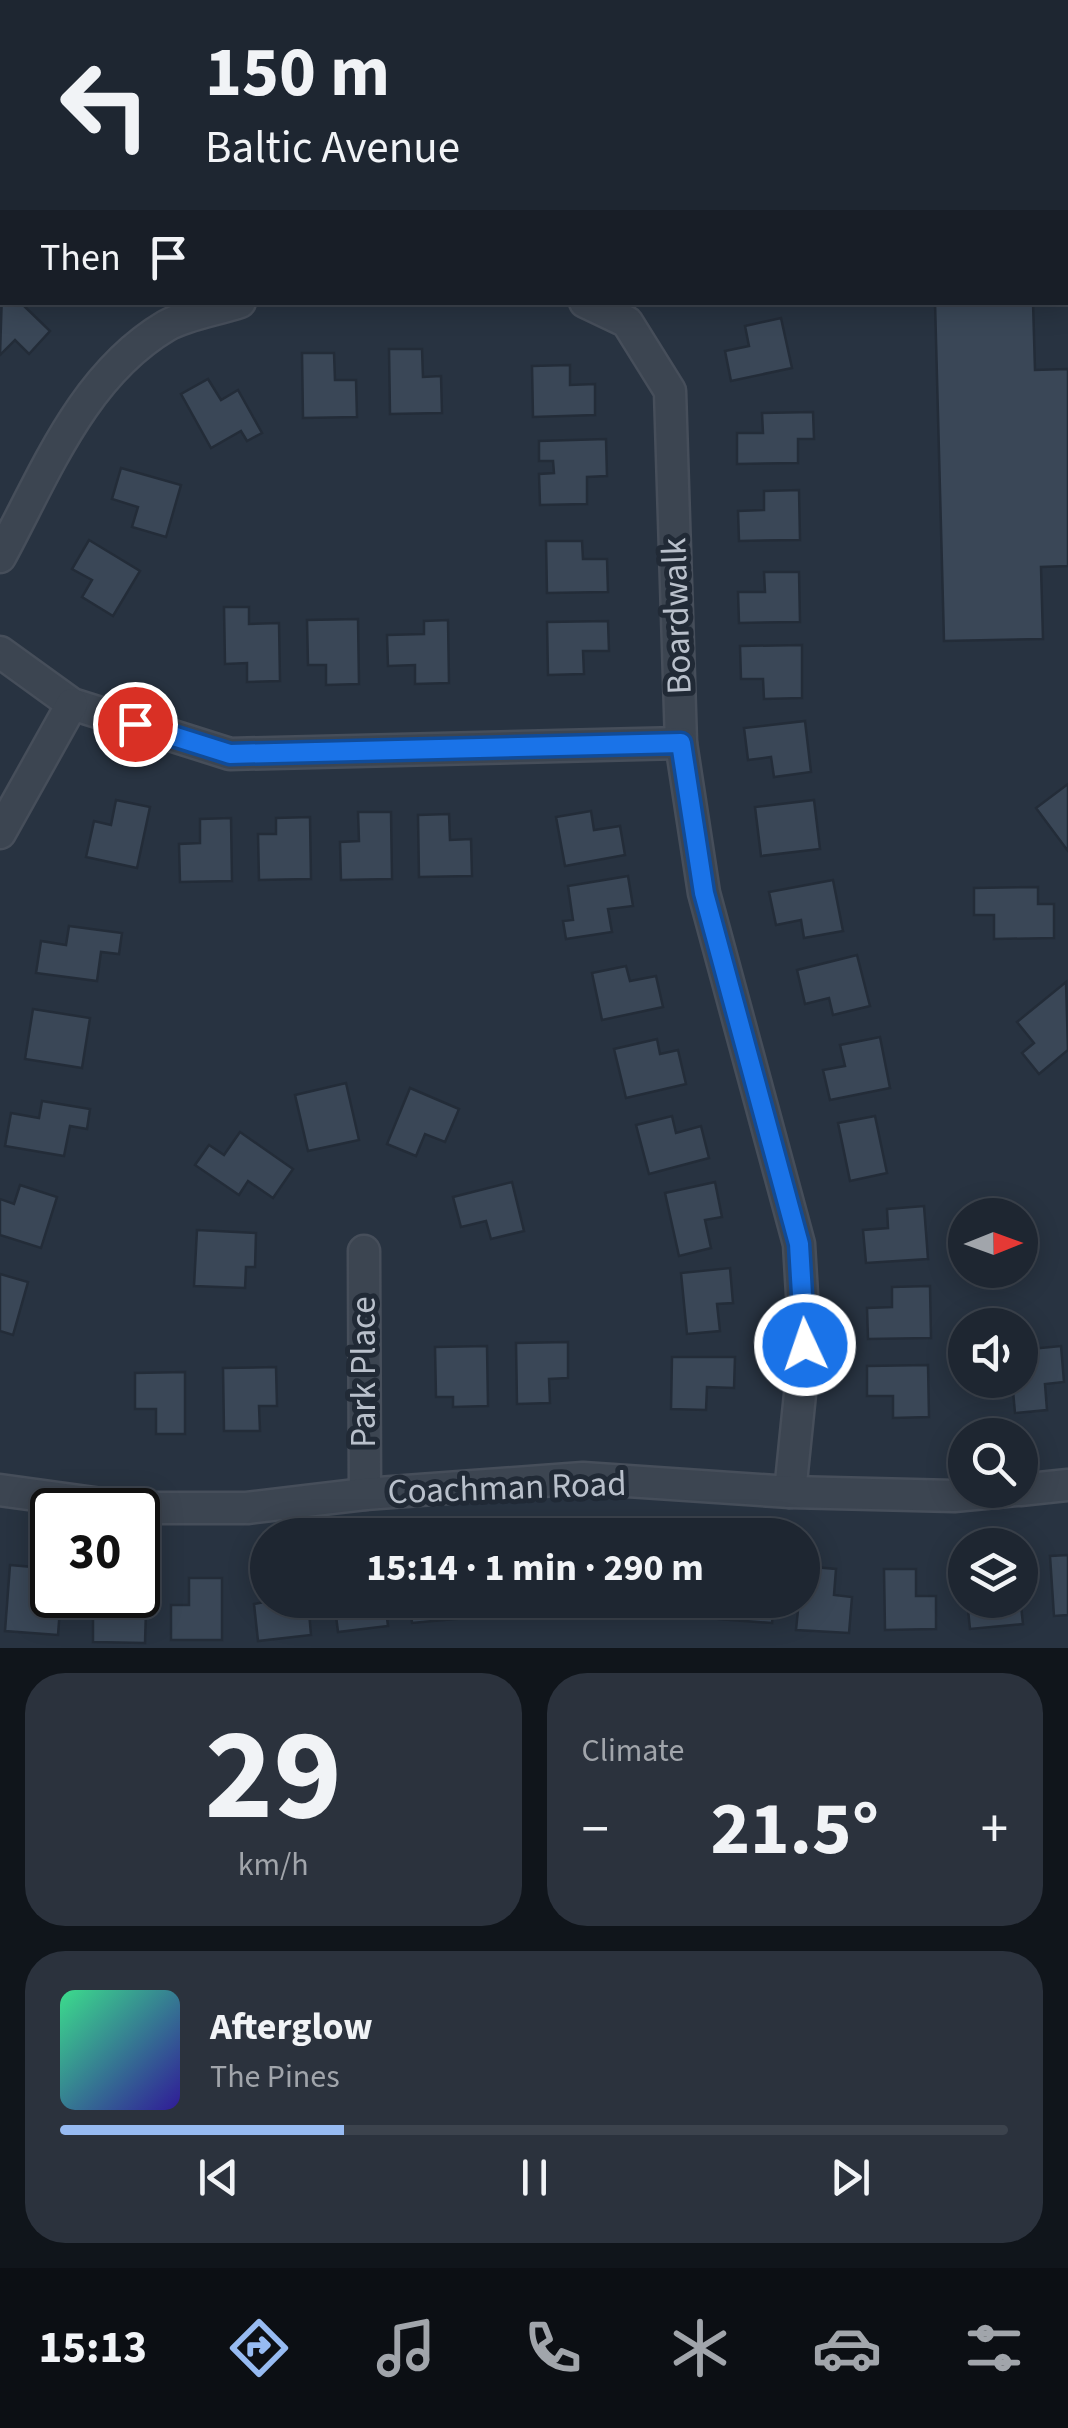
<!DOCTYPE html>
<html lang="en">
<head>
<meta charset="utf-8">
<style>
	body { margin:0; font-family:"Source Sans 3",sans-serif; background:#2b323d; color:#f1f3f6; height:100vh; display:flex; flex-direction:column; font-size:38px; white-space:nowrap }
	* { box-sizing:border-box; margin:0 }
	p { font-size:32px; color:#a1a5ab }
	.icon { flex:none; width:55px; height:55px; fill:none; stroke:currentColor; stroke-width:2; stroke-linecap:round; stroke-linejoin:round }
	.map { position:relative; height:1648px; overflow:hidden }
	.side { display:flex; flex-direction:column; gap:25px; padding:25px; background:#10151b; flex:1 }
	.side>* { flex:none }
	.banner { position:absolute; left:0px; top:0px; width:1070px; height:305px; box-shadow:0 5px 25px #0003,0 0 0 2px #3c434d; background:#1e2631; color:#f1f3f6; overflow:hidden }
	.needle { width:65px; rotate:89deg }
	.buttons { position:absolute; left:948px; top:1198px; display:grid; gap:20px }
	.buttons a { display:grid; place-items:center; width:90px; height:90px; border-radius:50%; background:#1e2631; box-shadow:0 5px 25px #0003,0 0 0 2px #3c434d; font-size:50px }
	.speed { position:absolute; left:30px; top:1488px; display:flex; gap:20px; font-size:50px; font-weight:700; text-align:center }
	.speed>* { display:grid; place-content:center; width:130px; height:130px; border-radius:50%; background:#1e2631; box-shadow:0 5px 25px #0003,0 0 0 2px #3c434d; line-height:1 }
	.speed .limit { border:5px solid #111; border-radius:15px; background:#fff; color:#111 }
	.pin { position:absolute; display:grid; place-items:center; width:85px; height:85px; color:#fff; margin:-42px; border:5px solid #fff; border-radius:50%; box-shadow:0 2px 10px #0007 }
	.me { position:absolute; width:110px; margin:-55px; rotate:357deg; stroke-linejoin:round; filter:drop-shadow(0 0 8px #0008) }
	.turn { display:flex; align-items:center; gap:35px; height:210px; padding:0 40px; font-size:45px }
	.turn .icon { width:130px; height:130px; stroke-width:2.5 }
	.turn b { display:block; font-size:70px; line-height:85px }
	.then { display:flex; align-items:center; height:95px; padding:0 40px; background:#0003; gap:20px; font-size:38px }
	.big { font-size:75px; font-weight:700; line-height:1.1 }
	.side .tile { flex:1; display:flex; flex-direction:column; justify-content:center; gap:15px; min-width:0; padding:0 35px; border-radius:40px; background:#2b323d }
	.side .dial { align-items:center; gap:0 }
	.dial b { font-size:130px; line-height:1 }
	.song { display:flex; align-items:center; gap:30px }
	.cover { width:120px; height:120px; border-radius:15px; background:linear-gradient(135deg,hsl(150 70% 55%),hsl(250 70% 35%)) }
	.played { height:10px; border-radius:5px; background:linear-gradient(90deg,#97bbf2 30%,#3c434d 30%) }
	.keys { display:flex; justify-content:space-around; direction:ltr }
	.heat { display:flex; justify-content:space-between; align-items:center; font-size:55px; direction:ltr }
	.side .tiles { flex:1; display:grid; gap:25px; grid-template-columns:1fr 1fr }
	.tile:last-child { grid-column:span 2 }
	.trip { position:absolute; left:250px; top:1518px; width:570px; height:100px; border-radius:50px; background:#1e2631; box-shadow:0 5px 25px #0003,0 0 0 2px #3c434d; font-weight:700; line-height:100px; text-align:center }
	.tabs { display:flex; height:160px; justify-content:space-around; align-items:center; background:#0c0f14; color:#a1a5ab }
	.tabs .icon { width:70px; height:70px }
	.tabs .selected { color:#97bbf2 }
	.tabs b { font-size:45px; color:#f1f3f6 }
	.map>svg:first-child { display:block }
	.building { fill:#3a4757; stroke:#232c38; stroke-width:2.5 }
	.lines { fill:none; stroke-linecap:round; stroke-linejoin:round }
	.service-casing { stroke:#464e5a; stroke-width:20 }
	.minor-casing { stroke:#464e5a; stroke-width:35 }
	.service { stroke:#3c4551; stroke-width:15 }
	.minor { stroke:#3c4551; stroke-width:30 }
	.route-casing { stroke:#114b97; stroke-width:25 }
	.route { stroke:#1a73e8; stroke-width:18 }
	.labels { text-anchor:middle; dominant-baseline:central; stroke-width:10; stroke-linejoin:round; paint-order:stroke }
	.street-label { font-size:35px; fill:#b9c0cb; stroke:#212a36 }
</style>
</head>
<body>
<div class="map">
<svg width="1068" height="1648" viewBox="0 0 1068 1648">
	<rect width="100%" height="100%" fill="#283341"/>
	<!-- building -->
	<g class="building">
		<polygon points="2,292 2,302 20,302 50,331 29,354 15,340 0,355"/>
		<polygon points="935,302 1033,302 1035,370 1068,369 1068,566 1041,567 1043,639 944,641"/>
		<polygon points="781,318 792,368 731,381 725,351 749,346 745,326"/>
		<polygon points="389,349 422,349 423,377 441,376 442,413 390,414"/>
		<polygon points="302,353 334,353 335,380 356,380 357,417 303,418"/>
		<polygon points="570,365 570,385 595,384 595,415 533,417 532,366"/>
		<polygon points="208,379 221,400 238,390 262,433 247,441 241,431 211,448 181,394"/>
		<polygon points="813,412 814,439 798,439 798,463 737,464 737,433 763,433 762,413"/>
		<polygon points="606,439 607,476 587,477 587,504 540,505 539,474 554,473 553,461 539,461 539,441"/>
		<polygon points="121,468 181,485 166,537 132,527 138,507 112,499"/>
		<polygon points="799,490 800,540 739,541 738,511 764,510 764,491"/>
		<polygon points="89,540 140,571 113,616 82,597 92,580 72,569"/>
		<polygon points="546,541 582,541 583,559 607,559 608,592 547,593"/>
		<polygon points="764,572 799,572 800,622 739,623 738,592 765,592"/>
		<polygon points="224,607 249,607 249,624 279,623 280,681 247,682 247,663 225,664"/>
		<polygon points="358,619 359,684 326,685 326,665 308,665 307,620"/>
		<polygon points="448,620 449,683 415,684 415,665 388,666 387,635 424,634 424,621"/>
		<polygon points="608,621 609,651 583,651 584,674 548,675 547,622"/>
		<polygon points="802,645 802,698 764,699 763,679 741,679 740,646"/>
		<polygon points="805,721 811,772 774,777 771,757 748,760 744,728"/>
		<polygon points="1068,784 1068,851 1036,808"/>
		<polygon points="116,800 150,807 137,868 86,857 94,821 111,825"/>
		<polygon points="814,800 820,849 761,856 755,807"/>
		<polygon points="591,811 594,830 620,826 625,855 565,866 556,817"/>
		<polygon points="358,812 391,812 392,879 341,880 340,842 359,841"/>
		<polygon points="449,814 450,840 471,839 472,876 419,877 418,815"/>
		<polygon points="310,817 311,879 259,880 258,834 276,834 276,818"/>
		<polygon points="231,818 232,881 180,882 179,844 200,843 200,819"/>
		<polygon points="628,876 633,906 608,909 612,932 566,939 563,921 573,920 568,886"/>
		<polygon points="833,880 843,931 804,938 801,920 776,925 769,892"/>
		<polygon points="1038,887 1038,904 1054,904 1054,938 994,939 994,915 974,915 974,888"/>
		<polygon points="69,926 122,933 119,954 101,952 97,981 36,973 41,941 66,945"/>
		<polygon points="857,955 870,1006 833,1015 829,998 805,1004 797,970"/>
		<polygon points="626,966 630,981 656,976 663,1007 602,1020 592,973"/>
		<polygon points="1066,982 1068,1050 1039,1074 1022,1053 1034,1043 1017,1022"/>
		<polygon points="33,1009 90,1018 82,1068 25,1059"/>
		<polygon points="880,1037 890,1088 830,1100 823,1070 845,1066 840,1045"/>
		<polygon points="657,1039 660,1054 678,1050 686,1084 626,1098 614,1049"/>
		<polygon points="346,1083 359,1140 308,1151 295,1095"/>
		<polygon points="410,1088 459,1109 445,1142 425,1134 416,1156 387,1144"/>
		<polygon points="42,1101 90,1109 87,1129 70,1126 64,1156 5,1146 11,1113 39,1118"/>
		<polygon points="672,1116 676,1133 701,1126 709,1158 649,1174 636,1125"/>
		<polygon points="875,1116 887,1173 850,1181 838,1123"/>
		<polygon points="240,1132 293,1169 273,1198 248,1181 239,1195 195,1165 209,1145 224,1155"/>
		<polygon points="512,1182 524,1231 491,1239 486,1221 461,1227 453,1197"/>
		<polygon points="715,1182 722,1217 705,1220 711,1248 679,1256 665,1193"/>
		<polygon points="20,1185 57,1197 41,1248 0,1235 0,1199 14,1204"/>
		<polygon points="924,1206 928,1259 866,1263 863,1230 888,1228 887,1209"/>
		<polygon points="197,1230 256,1233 255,1267 246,1267 245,1288 194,1286"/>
		<polygon points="730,1268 733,1303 717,1304 720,1331 687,1334 681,1273"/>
		<polygon points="0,1274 28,1282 13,1335 0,1331"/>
		<polygon points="930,1286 931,1338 868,1339 867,1308 892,1307 892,1287"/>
		<polygon points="568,1342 568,1378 549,1379 550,1403 517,1404 516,1343"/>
		<polygon points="487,1346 488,1406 453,1407 453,1397 436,1397 435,1347"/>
		<polygon points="1061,1346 1064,1382 1045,1384 1047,1410 1015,1413 1012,1380 1020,1380 1020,1350"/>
		<polygon points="672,1357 735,1357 734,1388 707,1387 706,1410 671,1409"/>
		<polygon points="928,1365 929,1417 893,1418 893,1396 867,1396 867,1366"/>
		<polygon points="276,1367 277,1406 259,1406 260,1431 224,1431 223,1368"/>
		<polygon points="185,1372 185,1434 156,1434 156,1409 135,1409 135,1373"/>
		<polygon points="1068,1555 1068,1615 1054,1616 1050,1556"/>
		<polygon points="10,1565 44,1568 43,1594 61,1595 58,1635 5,1631"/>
		<polygon points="802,1566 836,1569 834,1595 852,1597 849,1633 796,1630 799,1600 802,1600"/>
		<polygon points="884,1569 916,1569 916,1596 936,1596 936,1629 885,1630"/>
		<polygon points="138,1578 147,1578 145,1643 93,1642 93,1602 114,1603 114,1595 138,1595"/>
		<polygon points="189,1578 222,1578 222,1640 171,1640 171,1605 189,1605"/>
		<polygon points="1020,1596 1023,1624 970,1629 967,1600 1020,1600"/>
		<polygon points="275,1600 308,1600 311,1635 258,1641 254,1604"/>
		<polygon points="334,1600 385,1600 388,1626 338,1632"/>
		<polygon points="410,1600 463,1600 465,1618 412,1623"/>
		<polygon points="487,1600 541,1600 542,1613 488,1616"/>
		<rect x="565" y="1600" width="54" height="10"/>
		<polygon points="643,1600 694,1600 694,1615 643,1614"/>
		<polygon points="721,1600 774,1600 772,1623 719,1619"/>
	</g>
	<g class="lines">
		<!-- service casing -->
		<g class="service-casing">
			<polyline id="service" points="1068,254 1068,255"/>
		</g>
		<!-- minor casing -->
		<g class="minor-casing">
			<g id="minor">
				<polyline points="585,302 627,322 670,391 681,743 704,893 799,1244 805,1345 790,1492"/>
				<path d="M0,557C45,474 82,376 166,326C187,314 217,310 240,302"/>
				<polyline points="0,652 72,704 230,754 681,743"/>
				<polyline points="0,833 72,704"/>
				<polyline points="364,1251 365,1494"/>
				<polyline points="0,1490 131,1508 247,1508 365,1494 583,1478 790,1492 954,1496 1016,1490"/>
				<polyline points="1020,1490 1068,1485"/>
			</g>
		</g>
		<!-- service -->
		<use href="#service" class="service"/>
		<!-- minor -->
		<use href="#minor" class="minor"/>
	</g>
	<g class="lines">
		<!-- route casing -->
		<g class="route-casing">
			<polyline id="route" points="135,724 230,754 681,743 704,893 799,1244 805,1345"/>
		</g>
		<!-- route -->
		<use href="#route" class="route"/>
	</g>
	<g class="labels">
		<!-- street labels -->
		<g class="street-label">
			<text transform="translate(677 616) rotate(-92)">Boardwalk</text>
			<text transform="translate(364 1372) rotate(-90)">Park Place</text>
			<text transform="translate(507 1488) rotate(-2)">Coachman Road</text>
		</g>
	</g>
</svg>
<div class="buttons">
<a><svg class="needle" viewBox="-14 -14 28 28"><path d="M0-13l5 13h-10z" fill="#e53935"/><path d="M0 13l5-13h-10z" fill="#a1a5ab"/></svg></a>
<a><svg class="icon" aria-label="sound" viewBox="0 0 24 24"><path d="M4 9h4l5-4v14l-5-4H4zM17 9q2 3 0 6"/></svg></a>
<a><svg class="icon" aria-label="search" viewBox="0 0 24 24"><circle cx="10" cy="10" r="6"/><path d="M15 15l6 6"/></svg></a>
<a><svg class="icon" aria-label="layers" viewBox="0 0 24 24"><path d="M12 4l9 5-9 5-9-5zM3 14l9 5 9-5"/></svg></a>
</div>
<div class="speed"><div class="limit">30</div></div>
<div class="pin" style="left:135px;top:724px;background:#d93025"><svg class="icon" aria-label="arrive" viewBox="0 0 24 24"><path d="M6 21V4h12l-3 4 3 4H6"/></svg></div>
<svg class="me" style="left:805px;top:1345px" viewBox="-20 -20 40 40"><circle r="17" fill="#1a73e8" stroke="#fff" stroke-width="3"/><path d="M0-11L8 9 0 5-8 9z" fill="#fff"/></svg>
<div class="trip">15:14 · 1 min · 290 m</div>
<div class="banner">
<div class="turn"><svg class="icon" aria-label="left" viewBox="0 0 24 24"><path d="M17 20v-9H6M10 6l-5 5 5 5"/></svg><div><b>150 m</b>Baltic Avenue</div></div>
<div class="then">Then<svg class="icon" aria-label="arrive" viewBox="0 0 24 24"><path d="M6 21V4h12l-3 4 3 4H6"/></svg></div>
</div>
</div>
<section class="side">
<div class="tiles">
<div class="tile dial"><b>29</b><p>km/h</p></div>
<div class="tile"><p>Climate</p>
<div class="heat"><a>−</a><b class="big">21.5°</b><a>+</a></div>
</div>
<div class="tile">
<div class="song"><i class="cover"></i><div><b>Afterglow</b><p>The Pines</p></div></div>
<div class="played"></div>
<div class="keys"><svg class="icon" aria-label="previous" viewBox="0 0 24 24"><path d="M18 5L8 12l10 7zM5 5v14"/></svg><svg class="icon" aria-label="pause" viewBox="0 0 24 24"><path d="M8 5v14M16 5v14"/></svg><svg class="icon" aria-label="next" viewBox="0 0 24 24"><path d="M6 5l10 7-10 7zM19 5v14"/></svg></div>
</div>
</div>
</section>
<nav class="tabs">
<b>15:13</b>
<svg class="icon selected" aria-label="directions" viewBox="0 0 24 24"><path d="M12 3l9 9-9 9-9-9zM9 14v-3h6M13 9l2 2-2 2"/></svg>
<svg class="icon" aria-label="music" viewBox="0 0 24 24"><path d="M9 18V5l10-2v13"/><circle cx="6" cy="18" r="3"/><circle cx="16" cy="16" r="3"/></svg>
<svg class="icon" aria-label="phone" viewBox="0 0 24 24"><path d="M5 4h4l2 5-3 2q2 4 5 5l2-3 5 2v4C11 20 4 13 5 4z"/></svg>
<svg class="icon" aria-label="climate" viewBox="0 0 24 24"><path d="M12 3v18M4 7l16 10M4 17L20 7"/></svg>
<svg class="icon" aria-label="car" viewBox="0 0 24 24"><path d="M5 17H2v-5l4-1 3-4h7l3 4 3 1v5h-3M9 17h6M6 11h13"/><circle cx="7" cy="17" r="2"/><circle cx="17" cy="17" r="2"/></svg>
<svg class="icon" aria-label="filters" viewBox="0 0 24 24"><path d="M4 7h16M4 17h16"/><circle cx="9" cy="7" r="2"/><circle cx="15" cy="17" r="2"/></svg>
</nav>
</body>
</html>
